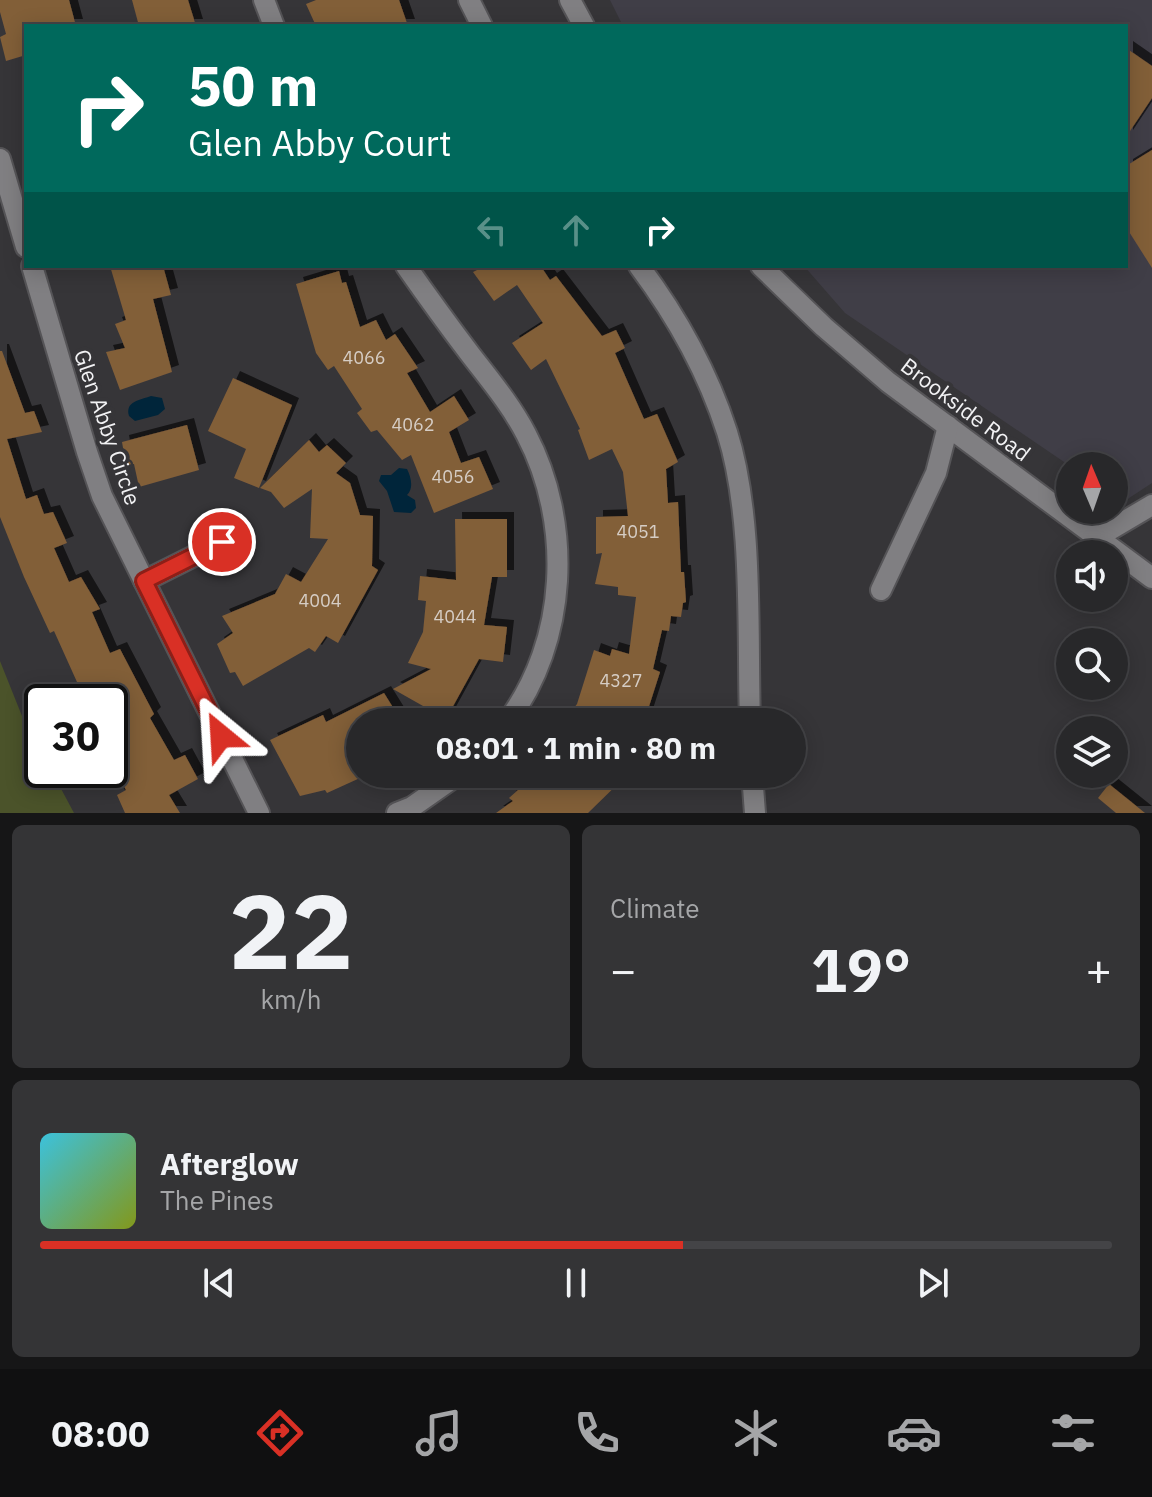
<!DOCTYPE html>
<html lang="en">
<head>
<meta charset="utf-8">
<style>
	body { margin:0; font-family:"IBM Plex Sans",sans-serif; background:#343436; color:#f1f3f6; height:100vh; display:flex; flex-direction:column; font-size:30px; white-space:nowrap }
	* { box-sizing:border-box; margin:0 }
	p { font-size:26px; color:#a5a6a8 }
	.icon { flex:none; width:44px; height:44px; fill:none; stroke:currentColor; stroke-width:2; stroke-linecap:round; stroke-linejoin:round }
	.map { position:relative; height:813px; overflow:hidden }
	.details { display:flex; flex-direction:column; gap:12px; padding:12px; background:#161617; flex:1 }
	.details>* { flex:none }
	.top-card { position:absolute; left:24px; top:24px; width:1104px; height:244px; border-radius:0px; box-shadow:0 4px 20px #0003,0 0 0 2px #444447; background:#00695c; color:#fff; overflow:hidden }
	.needle { width:52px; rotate:358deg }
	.fabs { position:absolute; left:1056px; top:452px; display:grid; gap:16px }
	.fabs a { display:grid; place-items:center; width:72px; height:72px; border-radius:50%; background:#28282a; box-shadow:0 4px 20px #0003,0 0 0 2px #444447; font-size:40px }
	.speed { position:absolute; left:24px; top:684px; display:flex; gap:16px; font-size:40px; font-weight:700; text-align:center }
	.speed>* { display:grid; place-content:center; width:104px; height:104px; border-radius:50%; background:#28282a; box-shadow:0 4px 20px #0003,0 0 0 2px #444447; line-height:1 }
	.speed .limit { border:4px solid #111; border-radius:12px; background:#fff; color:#111 }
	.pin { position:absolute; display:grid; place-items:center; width:68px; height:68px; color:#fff; margin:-34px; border:4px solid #fff; border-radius:50%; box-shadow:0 2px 8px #0007 }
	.me { position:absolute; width:88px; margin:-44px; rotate:333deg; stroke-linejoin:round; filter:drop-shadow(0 0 6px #0008) }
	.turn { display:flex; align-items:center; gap:28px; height:168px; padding:0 32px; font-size:36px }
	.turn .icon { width:104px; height:104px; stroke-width:2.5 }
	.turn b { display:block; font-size:56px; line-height:68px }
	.lanes { display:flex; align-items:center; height:76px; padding:0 32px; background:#0003; justify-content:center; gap:40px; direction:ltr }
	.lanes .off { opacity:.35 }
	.big { font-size:60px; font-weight:700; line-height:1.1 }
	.details .card { flex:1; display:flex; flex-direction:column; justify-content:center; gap:12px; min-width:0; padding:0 28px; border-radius:12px; background:#343436 }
	.details .dial { align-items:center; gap:0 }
	.dial b { font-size:104px; line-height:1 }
	.song { display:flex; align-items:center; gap:24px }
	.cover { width:96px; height:96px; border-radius:12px; background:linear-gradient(135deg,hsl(190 70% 55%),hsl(70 70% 35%)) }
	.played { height:8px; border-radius:4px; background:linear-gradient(90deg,#d93025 60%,#444447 60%) }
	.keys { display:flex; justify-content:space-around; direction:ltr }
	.heat { display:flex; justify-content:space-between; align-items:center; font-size:44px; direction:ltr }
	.details .tiles { flex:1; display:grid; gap:12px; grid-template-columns:1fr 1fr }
	.card:last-child { grid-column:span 2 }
	.trip { position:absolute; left:346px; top:708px; width:460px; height:80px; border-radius:40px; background:#28282a; box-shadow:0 4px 20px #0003,0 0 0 2px #444447; font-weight:700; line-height:80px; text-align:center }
	.tab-bar { display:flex; height:128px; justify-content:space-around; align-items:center; background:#101011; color:#a5a6a8 }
	.tab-bar .icon { width:56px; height:56px }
	.tab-bar .current { color:#d93025 }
	.tab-bar b { font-size:36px; color:#f1f3f6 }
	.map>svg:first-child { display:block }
	.built { fill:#403e47 }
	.green { fill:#4b532a }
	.water { fill:#00253a }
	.building { fill:#825e39; filter:url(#shadow) }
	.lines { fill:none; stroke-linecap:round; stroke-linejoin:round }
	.minor-casing { stroke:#555457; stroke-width:24 }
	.minor { stroke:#807f82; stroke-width:20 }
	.route-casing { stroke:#8d1f18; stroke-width:20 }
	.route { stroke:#d93025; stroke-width:14 }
	.labels { text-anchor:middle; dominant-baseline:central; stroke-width:8; stroke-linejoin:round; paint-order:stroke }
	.number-label { font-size:18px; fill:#d6cdc5 }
	.street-label { font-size:22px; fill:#f2f2f4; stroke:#363538 }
</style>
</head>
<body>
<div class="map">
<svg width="1152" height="813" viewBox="0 0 1152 813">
	<defs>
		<filter id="shadow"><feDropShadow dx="7" dy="-7" stdDeviation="0" flood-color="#0009"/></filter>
	</defs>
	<rect width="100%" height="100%" fill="#363538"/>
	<!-- built -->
	<polygon class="built" points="610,0 1152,0 1152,483 1123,502 1114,496 1114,466 1070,466 845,313 804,266 1126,266 1126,26 623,26"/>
	<!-- green -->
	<polygon class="green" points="0,661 22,716 42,753 42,770 51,770 74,813 0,813"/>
	<!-- water -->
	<g class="water">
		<path d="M151,396L162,398L165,409L158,415L135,421L129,416C125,401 140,400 151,396Z"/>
		<path d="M399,468L407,469C411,477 414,488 407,495L415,500L416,508L411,513L394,512L387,491L379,481L381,475H391Z"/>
	</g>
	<!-- building -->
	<g class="building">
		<polygon points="0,0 69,0 76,26 26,26 26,55 6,61 0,37 6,34 0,12"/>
		<polygon points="132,0 188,0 196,26 139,26"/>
		<polygon points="316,0 399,0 408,26 316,26 306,4"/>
		<polygon points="1126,48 1152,66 1152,98 1126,137"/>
		<polygon points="1152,150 1152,268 1126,227 1126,166"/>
		<polygon points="110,266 163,266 171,295 153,299 172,372 120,390 106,352 125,348 115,324 126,320"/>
		<polygon points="485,266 544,266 542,268 550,280 556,276 602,336 616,330 625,348 615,353 644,419 657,414 678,462 666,469 668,503 678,502 681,572 684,572 686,602 683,603 681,617 671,616 669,631 662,630 653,669 660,672 644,722 563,722 577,704 594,650 610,656 612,649 629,654 636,597 618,595 618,587 595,584 602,553 596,554 596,517 628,516 623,472 612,449 589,460 578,430 580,429 546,359 531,370 512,343 543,323 517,285 494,301 473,272"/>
		<polygon points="339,271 342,283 346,282 360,327 376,320 386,340 395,334 418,368 407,373 430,412 454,396 469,420 449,432 461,463 479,457 493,489 434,513 411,455 402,460 377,430 371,432 357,413 362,409 334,366 328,370 316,353 296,284"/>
		<polygon points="0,351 2,351 25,413 34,411 42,432 7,439 26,499 37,495 44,514 53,512 67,543 54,548 69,582 81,577 100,609 92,612 110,653 120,649 154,714 150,718 174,760 185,755 198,779 169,795 180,813 125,813 117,795 126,790 110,760 110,702 86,702 54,631 50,633 24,577 0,517"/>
		<polygon points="233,378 292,405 259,488 234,478 246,449 208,431"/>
		<polygon points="187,425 199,470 139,487 134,464 126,465 122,442"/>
		<polygon points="309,440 319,452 327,445 346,463 336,473 350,483 360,515 373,516 372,566 378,570 338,643 326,636 315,652 309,648 243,686 235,672 230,673 217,644 233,633 222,616 275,594 286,574 301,582 328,539 310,538 312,489 284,508 271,492 260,488"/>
		<polygon points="455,519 507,519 507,577 492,577 484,625 507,627 503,662 479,659 446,719 393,689 431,669 408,663 423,632 426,601 418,600 420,576 456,580"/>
		<polygon points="384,693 402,722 360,722 360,778 327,793 325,790 300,796 270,740 323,715 326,722"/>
		<polygon points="536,774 628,774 588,813 496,813 513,801 509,798"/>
		<polygon points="1109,784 1145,813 1116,813 1098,798"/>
	</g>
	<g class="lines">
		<!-- minor casing -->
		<g class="minor-casing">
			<g id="minor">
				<polyline points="264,0 274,26"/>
				<polyline points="469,0 482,26"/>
				<polyline points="570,0 584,26"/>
				<polyline points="0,159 26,247"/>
				<polyline points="32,266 87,452 102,496 259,813"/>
				<path d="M406,266C427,296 448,325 470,354C490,380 511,405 526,434C573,523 568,641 507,722"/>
				<path d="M639,266C678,318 707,370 727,432C754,517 747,632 750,722"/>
				<polyline points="761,266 824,327 888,382 1152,578"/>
				<polyline points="1098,537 1152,505"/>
				<polyline points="144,581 222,542"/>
				<polyline points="881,590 936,473 948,426"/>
				<polyline points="752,774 755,813"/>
				<polyline points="397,813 412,807 459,774"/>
			</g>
		</g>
		<!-- minor -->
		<use href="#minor" class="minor"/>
	</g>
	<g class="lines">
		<!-- route casing -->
		<g class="route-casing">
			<polyline id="route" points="221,736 144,581 222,542"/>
		</g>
		<!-- route -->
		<use href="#route" class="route"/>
	</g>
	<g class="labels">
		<!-- number labels -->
		<g class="number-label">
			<text x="364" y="357">4066</text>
			<text x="413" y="424">4062</text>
			<text x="453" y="476">4056</text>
			<text x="638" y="531">4051</text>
			<text x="320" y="600">4004</text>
			<text x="455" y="616">4044</text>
			<text x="621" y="680">4327</text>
		</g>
		<!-- street labels -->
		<g class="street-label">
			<text transform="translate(966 409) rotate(37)">Brookside Road</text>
			<text transform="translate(108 427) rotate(71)">Glen Abby Circle</text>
		</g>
	</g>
</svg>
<div class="fabs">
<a><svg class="needle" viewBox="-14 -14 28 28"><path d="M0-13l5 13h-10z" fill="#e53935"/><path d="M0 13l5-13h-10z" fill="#a5a6a8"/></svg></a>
<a><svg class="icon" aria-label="sound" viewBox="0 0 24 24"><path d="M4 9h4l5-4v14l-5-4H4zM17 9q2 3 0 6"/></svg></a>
<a><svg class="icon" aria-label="search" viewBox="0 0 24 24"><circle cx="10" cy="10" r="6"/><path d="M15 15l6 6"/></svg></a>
<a><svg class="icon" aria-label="layers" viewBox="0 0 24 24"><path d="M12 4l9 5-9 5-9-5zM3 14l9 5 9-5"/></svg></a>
</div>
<div class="speed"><div class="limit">30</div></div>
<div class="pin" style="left:222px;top:542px;background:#d93025"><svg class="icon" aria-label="arrive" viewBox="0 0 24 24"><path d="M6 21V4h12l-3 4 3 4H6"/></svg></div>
<svg class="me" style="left:221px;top:736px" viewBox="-20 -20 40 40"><path d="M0-17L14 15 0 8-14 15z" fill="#d93025" stroke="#fff" stroke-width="4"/></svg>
<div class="trip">08:01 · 1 min · 80 m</div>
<div class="top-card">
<div class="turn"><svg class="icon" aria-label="right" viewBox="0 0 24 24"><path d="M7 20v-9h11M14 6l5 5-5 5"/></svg><div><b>50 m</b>Glen Abby Court</div></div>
<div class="lanes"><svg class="icon off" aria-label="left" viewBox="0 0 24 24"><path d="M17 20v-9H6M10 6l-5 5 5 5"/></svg><svg class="icon off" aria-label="ahead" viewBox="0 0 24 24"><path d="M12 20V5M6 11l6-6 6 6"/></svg><svg class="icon" aria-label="right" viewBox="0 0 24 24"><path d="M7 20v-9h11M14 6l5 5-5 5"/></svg></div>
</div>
</div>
<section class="details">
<div class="tiles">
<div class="card dial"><b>22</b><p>km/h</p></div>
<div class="card"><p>Climate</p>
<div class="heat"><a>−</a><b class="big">19°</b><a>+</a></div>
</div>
<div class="card">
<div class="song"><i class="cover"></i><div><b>Afterglow</b><p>The Pines</p></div></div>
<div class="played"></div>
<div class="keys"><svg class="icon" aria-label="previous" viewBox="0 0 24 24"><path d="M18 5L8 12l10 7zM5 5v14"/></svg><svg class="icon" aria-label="pause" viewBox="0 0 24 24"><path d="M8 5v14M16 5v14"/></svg><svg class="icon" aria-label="next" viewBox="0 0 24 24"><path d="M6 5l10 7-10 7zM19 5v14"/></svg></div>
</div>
</div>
</section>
<nav class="tab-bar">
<b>08:00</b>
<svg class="icon current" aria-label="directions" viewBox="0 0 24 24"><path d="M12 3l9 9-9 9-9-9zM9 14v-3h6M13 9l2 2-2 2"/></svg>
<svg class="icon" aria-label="music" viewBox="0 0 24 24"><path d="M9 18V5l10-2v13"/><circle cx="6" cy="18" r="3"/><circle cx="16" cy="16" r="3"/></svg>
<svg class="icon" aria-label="phone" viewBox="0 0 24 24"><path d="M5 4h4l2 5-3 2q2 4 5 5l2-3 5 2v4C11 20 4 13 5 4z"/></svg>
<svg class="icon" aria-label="climate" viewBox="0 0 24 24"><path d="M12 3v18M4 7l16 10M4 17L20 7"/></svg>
<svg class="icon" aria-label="car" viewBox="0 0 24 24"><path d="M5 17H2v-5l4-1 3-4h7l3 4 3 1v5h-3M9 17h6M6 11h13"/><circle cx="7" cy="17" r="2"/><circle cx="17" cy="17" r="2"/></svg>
<svg class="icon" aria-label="filters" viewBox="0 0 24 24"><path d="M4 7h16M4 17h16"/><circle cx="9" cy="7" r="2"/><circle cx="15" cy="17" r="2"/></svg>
</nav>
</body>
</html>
